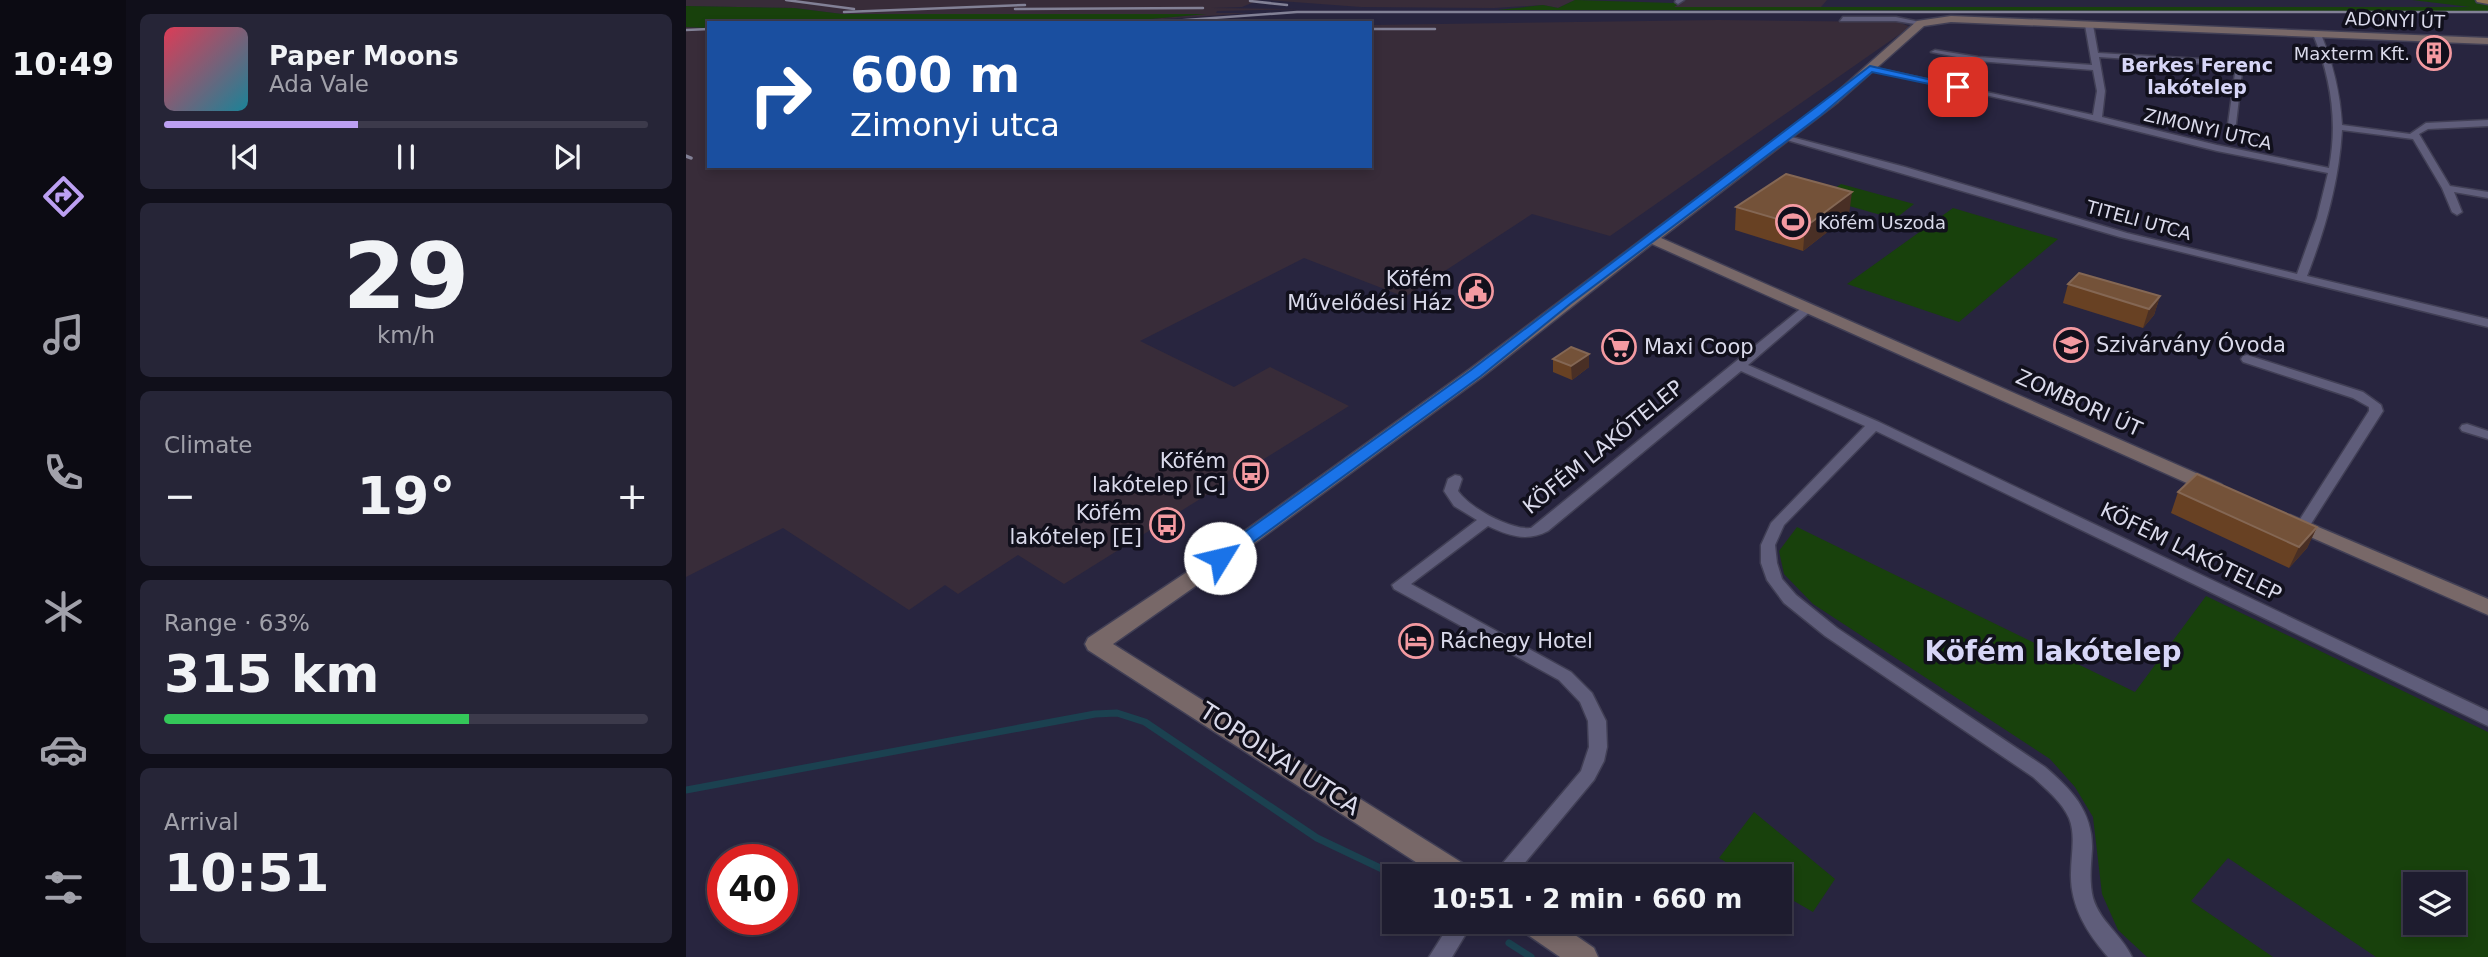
<!DOCTYPE html>
<html lang="en">
<head>
<meta charset="utf-8">
<style>
	body { margin:0; font-family:"DejaVu Sans",sans-serif; background:#262537; color:#f1f3f6; height:100vh; display:flex; flex-direction:column; font-size:26px; white-space:nowrap }
	* { box-sizing:border-box; margin:0 }
	p { font-size:23px; color:#a1a1aa }
	.icon { flex:none; width:38px; height:38px; fill:none; stroke:currentColor; stroke-width:2; stroke-linecap:round; stroke-linejoin:round }
	.map { position:relative; flex:1; overflow:hidden }
	.sheet { display:flex; flex-direction:column; gap:14px; padding:14px; background:#100f1a; width:560px }
	.sheet>* { flex:none }
	.banner { position:absolute; left:21px; top:21px; width:665px; height:147px; border-radius:0px; box-shadow:0 4px 10px #0003,0 0 0 2px #3c3a4b; background:#1a4fa0; color:#fff; overflow:hidden }
	.fabs { position:absolute; left:1717px; top:872px; display:grid; gap:14px }
	.fabs a { display:grid; place-items:center; width:63px; height:63px; border-radius:0px; background:#1e1c2f; box-shadow:0 4px 10px #0003,0 0 0 2px #3c3a4b; font-size:35px }
	.speed { position:absolute; left:21px; top:844px; display:flex; gap:14px; font-size:35px; font-weight:700; text-align:center }
	.speed>* { display:grid; place-content:center; width:91px; height:91px; border-radius:50%; background:#1e1c2f; box-shadow:0 4px 10px #0003,0 0 0 2px #3c3a4b; line-height:1 }
	.speed .limit { border:10px solid #d22; background:#fff; color:#111 }
	.pin { position:absolute; display:grid; place-items:center; width:60px; height:60px; color:#fff; margin:-30px; border-radius:14px; box-shadow:0 4px 10px #0006 }
	.me { position:absolute; width:77px; margin:-38px; rotate:54deg; stroke-linejoin:round; filter:drop-shadow(0 0 5px #0008) }
	.turn { display:flex; align-items:center; gap:24px; height:147px; padding:0 28px; font-size:32px }
	.turn .icon { width:91px; height:91px; stroke-width:2.5 }
	.turn b { display:block; font-size:49px; line-height:60px }
	.big { font-size:52px; font-weight:800; line-height:1.1 }
	.sheet .tile { flex:1; display:flex; flex-direction:column; justify-content:center; gap:10px; min-width:0; padding:0 24px; border-radius:10px; background:#262537 }
	.sheet .dial { align-items:center; gap:0 }
	.dial b { font-size:91px; line-height:1 }
	.song { display:flex; align-items:center; gap:21px }
	.cover { width:84px; height:84px; border-radius:10px; background:linear-gradient(135deg,hsl(350 70% 55%),hsl(190 70% 35%)) }
	.played { height:7px; border-radius:4px; background:linear-gradient(90deg,#bca0f2 40%,#3c3a4b 40%) }
	.keys { display:flex; justify-content:space-around; direction:ltr }
	.heat { display:flex; justify-content:space-between; align-items:center; font-size:38px; direction:ltr }
	.charge { height:10px; border-radius:5px; background:linear-gradient(90deg,#34c759 63%,#3c3a4b 0) }
	.trip { position:absolute; left:696px; top:864px; width:410px; height:70px; border-radius:0px; background:#1e1c2f; box-shadow:0 4px 10px #0003,0 0 0 2px #3c3a4b; font-weight:800; line-height:70px; text-align:center }
	main { display:flex; flex:1; min-height:0 }
	.menu { display:flex; flex-direction:column; width:126px; justify-content:space-around; align-items:center; background:#0c0b13; color:#a1a1aa }
	.menu .icon { width:49px; height:49px }
	.menu .selected { color:#bca0f2 }
	.menu b { font-size:32px; color:#f1f3f6 }
	.map>svg:first-child { display:block }
	.industrial { fill:#382c39 }
	.green { fill:#18410c; fill-rule:evenodd }
	.lines { fill:none; stroke-linecap:round; stroke-linejoin:round }
	.stream { stroke:#1b4150; stroke-width:7 }
	.street-casing { stroke:#413f55; stroke-width:3 }
	.secondary-casing { stroke:#413f55; stroke-width:3 }
	.primary-casing { stroke:#413f55; stroke-width:3 }
	.street { fill:#5f5d7a; fill-rule:evenodd }
	.secondary { fill:#786868; fill-rule:evenodd }
	.primary { fill:#917455; fill-rule:evenodd }
	.rail-far1 { stroke:#828196; stroke-width:2.5 }
	.rail { stroke:#828196; stroke-width:3.5 }
	.wall { fill:#684123 }
	.shaded-wall { fill:#492f25 }
	.building { fill:#745239; stroke:#846754; stroke-width:2 }
	.route { fill:#1a73e8; stroke:#114b97; stroke-width:2 }
	.labels { text-anchor:middle; dominant-baseline:central; stroke-width:7; stroke-linejoin:round; paint-order:stroke }
	.far-street-label { font-size:18px; fill:#dadaeb; stroke:#11101c }
	.far-poi-label { font-size:18px; fill:#dadaeb; stroke:#11101c; text-anchor:end }
	.far-neighbourhood-label { font-size:19px; font-weight:bold; fill:#d7d6f7; stroke:#11101c }
	.poi-label { font-size:21px; fill:#dadaeb; stroke:#11101c; text-anchor:end }
	.street-label { font-size:21px; fill:#dadaeb; stroke:#11101c }
	.near-street-label { font-size:24px; fill:#dadaeb; stroke:#11101c }
	.district-label { font-size:28px; font-weight:bold; fill:#d7d6f7; stroke:#11101c }
</style>
</head>
<body>
<main>
<nav class="menu">
<b>10:49</b>
<svg class="icon selected" aria-label="directions" viewBox="0 0 24 24"><path d="M12 3l9 9-9 9-9-9zM9 14v-3h6M13 9l2 2-2 2"/></svg>
<svg class="icon" aria-label="music" viewBox="0 0 24 24"><path d="M9 18V5l10-2v13"/><circle cx="6" cy="18" r="3"/><circle cx="16" cy="16" r="3"/></svg>
<svg class="icon" aria-label="phone" viewBox="0 0 24 24"><path d="M5 4h4l2 5-3 2q2 4 5 5l2-3 5 2v4C11 20 4 13 5 4z"/></svg>
<svg class="icon" aria-label="climate" viewBox="0 0 24 24"><path d="M12 3v18M4 7l16 10M4 17L20 7"/></svg>
<svg class="icon" aria-label="car" viewBox="0 0 24 24"><path d="M5 17H2v-5l4-1 3-4h7l3 4 3 1v5h-3M9 17h6M6 11h13"/><circle cx="7" cy="17" r="2"/><circle cx="17" cy="17" r="2"/></svg>
<svg class="icon" aria-label="filters" viewBox="0 0 24 24"><path d="M4 7h16M4 17h16"/><circle cx="9" cy="7" r="2"/><circle cx="15" cy="17" r="2"/></svg>
</nav>
<section class="sheet">
<div class="tile">
<div class="song"><i class="cover"></i><div><b>Paper Moons</b><p>Ada Vale</p></div></div>
<div class="played"></div>
<div class="keys"><svg class="icon" aria-label="previous" viewBox="0 0 24 24"><path d="M18 5L8 12l10 7zM5 5v14"/></svg><svg class="icon" aria-label="pause" viewBox="0 0 24 24"><path d="M8 5v14M16 5v14"/></svg><svg class="icon" aria-label="next" viewBox="0 0 24 24"><path d="M6 5l10 7-10 7zM19 5v14"/></svg></div>
</div>
<div class="tile dial"><b>29</b><p>km/h</p></div>
<div class="tile"><p>Climate</p>
<div class="heat"><a>−</a><b class="big">19°</b><a>+</a></div>
</div>
<div class="tile"><p>Range · 63%</p><b class="big">315 km</b><div class="charge"></div></div>
<div class="tile"><p>Arrival</p><b class="big">10:51</b></div>
</section>
<div class="map">
<svg width="1802" height="957" viewBox="0 0 1802 957">
	<rect width="100%" height="100%" fill="#28253f"/>
	<!-- industrial -->
	<g class="industrial">
		<polygon points="0,0 573,0 556,7 525,8 614,9 531,11 530,13 565,13 418,23 511,15 156,14 108,8 0,6"/>
		<polygon points="581,0 889,0 872,8 857,5 808,8 675,7"/>
		<polygon points="999,0 1141,0 1135,7 986,7"/>
		<polygon points="1032,20 1213,22 1224,27 924,236 846,214 719,297 618,258 454,341 548,387 584,367 663,406 378,584 332,555 272,594 259,585 223,610 97,528 0,577 0,27 23,28 23,166 684,166 684,25"/>
	</g>
	<!-- green -->
	<g class="green">
		<polygon points="889,0 986,3 999,0 988,7 1784,7 1726,0 1802,0 1802,11 812,10 857,5 872,8"/>
		<polygon points="0,6 108,8 156,14 521,14 418,23 23,23 23,28 0,27"/>
		<polygon points="1155,184 1228,204 1209,219 1135,198"/>
		<polygon points="1267,208 1372,239 1273,322 1161,284"/>
		<path d="M1111,527L1449,692L1520,596L1802,732V957H1690L1542,858L1505,901L1587,957H1461L1432,930L1416,894L1407,817L1389,787L1364,759L1127,604L1098,574L1093,551ZM1729,884H1768V922H1729Z"/>
		<polygon points="1068,812 1149,879 1127,912 1094,893 1094,877 1065,877 1033,858"/>
	</g>
	<g class="lines">
		<!-- stream -->
		<g class="stream">
			<polyline points="0,790 409,714 431,713 459,722 631,838 713,877"/>
			<polyline points="823,943 845,957"/>
		</g>
		<!-- street casing -->
		<g class="street-casing">
			<g id="street">
				<polygon points="990,0 998,0 992,4 989,2"/>
				<polygon points="1157,17 1210,17 1239,23 1235,25 1210,21 1154,21"/>
				<path d="M1403,23L1407,25L1412,53L1550,61L1557,63L1550,124L1546,127L1542,124L1550,66L1413,57L1419,91L1416,117L1531,145L1643,168C1652,121 1645,78 1627,34L1631,32L1635,34C1647,64 1654,92 1656,125L1724,134L1740,123L1802,120V126L1742,129L1733,134L1764,186L1802,192V198L1768,192L1776,212L1771,215L1766,212L1756,188L1727,139L1656,130C1653,181 1640,227 1621,276L1802,319V327L1434,237L1094,138L1098,135L1219,167L1441,233L1611,274L1631,218L1642,173L1531,151L1349,106L1180,69L1184,67L1407,115L1411,91L1407,70L1292,61L1245,52L1249,50L1292,57L1406,65L1399,25Z"/>
				<path d="M1122,305L1128,308L1126,310L1062,365L1193,422L1802,711V726L1190,431L1098,525L1089,545L1091,563L1096,579L1110,595L1151,628L1359,767C1386,790 1407,812 1406,849C1405,865 1403,882 1407,898C1414,922 1436,935 1446,957H1422C1401,933 1384,906 1385,873C1385,855 1390,835 1383,818C1376,802 1360,789 1347,777L1139,636L1098,603L1081,580L1075,563V545L1085,523L1179,426L1055,371L862,531C841,542 823,536 802,526L725,584L885,672L906,693L920,721L921,747L918,761L908,780L827,877H805L895,771L903,747L902,721L894,702L873,680L708,589L706,585L791,520L768,506L758,491L762,479L769,475L774,476L776,479L772,491C784,508 824,530 845,528L1118,306Z"/>
				<polygon points="1561,355 1677,392 1695,405 1697,411 1621,530 1616,532 1609,527 1683,411 1683,407 1667,398 1557,362 1555,359 1557,356"/>
				<polygon points="1781,424 1802,431 1802,439 1776,431 1774,428 1776,425"/>
				<polygon points="765,922 787,922 766,957 743,957"/>
			</g>
		</g>
		<!-- secondary casing -->
		<g class="secondary-casing">
			<g id="secondary">
				<polygon points="1265,16 1802,38 1802,44 1265,22 1238,26 1152,102 975,238 1535,484 1538,488 1535,492 1521,492 966,244 796,377 521,578 427,644 786,869 790,877 753,877 402,650 399,644 402,638 507,568 784,369 1144,98 1231,21"/>
				<polygon points="1604,515 1802,599 1802,615 1597,525 1594,521 1597,517"/>
				<polygon points="832,922 870,922 908,948 912,957 874,957 836,931"/>
			</g>
		</g>
		<!-- primary casing -->
		<g class="primary-casing">
			<polygon id="primary" points="1790,0 1802,0 1802,4 1791,2"/>
		</g>
		<!-- street -->
		<use href="#street" class="street"/>
		<!-- secondary -->
		<use href="#secondary" class="secondary"/>
		<!-- primary -->
		<use href="#primary" class="primary"/>
		<!-- rail-far1 -->
		<g class="rail-far1">
			<polyline points="100,0 168,9"/>
			<polyline points="564,1 601,5"/>
			<polyline points="329,9 517,8"/>
			<polyline points="158,12 339,5"/>
			<polyline points="458,23 611,12 1802,12"/>
			<polyline points="684,29 749,29"/>
			<polyline points="0,30 23,29"/>
		</g>
		<!-- rail -->
		<polyline class="rail" points="0,156 5,158"/>
	</g>
	<!-- wall -->
	<g class="wall">
		<polygon points="1050,207 1163,215 1117,251 1049,230"/>
		<polygon points="1382,284 1474,296 1468,315 1457,328 1377,303"/>
		<polygon points="867,359 903,367 886,380 867,372"/>
		<polygon points="1492,492 1631,527 1621,548 1603,568 1485,513"/>
	</g>
	<!-- shaded-wall -->
	<g class="shaded-wall">
		<polygon points="1166,192 1163,215 1117,251 1119,227"/>
		<polygon points="1474,296 1468,315 1457,328 1463,309"/>
		<polygon points="903,354 903,367 886,380 885,366"/>
		<polygon points="1631,527 1621,548 1603,568 1613,547"/>
	</g>
	<!-- building -->
	<g class="building">
		<polygon points="1100,174 1166,192 1119,227 1050,207"/>
		<polygon points="1393,273 1474,296 1463,309 1382,284"/>
		<polygon points="885,347 903,354 885,366 867,359"/>
		<polygon points="1511,474 1631,527 1613,547 1492,492"/>
	</g>
	<!-- route -->
	<polygon class="route" points="1184,66 1277,87 1272,90 1186,72 1135,115 884,304 795,376 540,562 528,562 525,558 528,554 785,370"/>
	<!-- icons -->
	<defs>
		<g id="building-ring" transform="scale(1.75)"><circle r="9.5" fill="#11101c" stroke="#f49aa1" stroke-width="1.5"/><path d="M-4-6H4V6H1V3H-1V6H-4ZM-2.5-4.3h1.7v1.8h-1.7ZM.8-4.3h1.7v1.8H.8ZM-2.5-1h1.7V.8h-1.7ZM.8-1h1.7V.8H.8Z" fill="#f49aa1"/></g>
		<g id="stadium-ring" transform="scale(1.75)"><circle r="9.5" fill="#11101c" stroke="#f49aa1" stroke-width="1.5"/><path d="M0-5a6.5 5 0 1 0 0 10a6.5 5 0 1 0 0-10ZM-3.5-1.8h7v3.6h-7Z" fill="#f49aa1"/></g>
		<g id="civic-ring" transform="scale(1.75)"><circle r="9.5" fill="#11101c" stroke="#f49aa1" stroke-width="1.5"/><path d="M-.6-6.5H3V-4.5H.6V-3L4-1V1h2V6H-6V1h2V-1L-.6-3ZM-1.2 2.5V6h2.4V2.5Z" fill="#f49aa1"/></g>
		<g id="school-ring" transform="scale(1.75)"><circle r="9.5" fill="#11101c" stroke="#f49aa1" stroke-width="1.5"/><path d="M0-5L7-2L0 1L-7-2ZM-4 1L0 2.5L4 1V4Q0 6-4 4Z" fill="#f49aa1"/></g>
		<g id="supermarket-ring" transform="scale(1.75)"><circle r="9.5" fill="#11101c" stroke="#f49aa1" stroke-width="1.5"/><path d="M-6-5.5h2.5l.6 2H6L4.5 2H-2.5L-4.4-4H-6ZM-1.5 3.2a1.3 1.3 0 1 0 .1 0ZM3 3.2a1.3 1.3 0 1 0 .1 0Z" fill="#f49aa1"/></g>
		<g id="bus-ring" transform="scale(1.75)"><circle r="9.5" fill="#11101c" stroke="#f49aa1" stroke-width="1.5"/><path d="M-5-6H5V4H4V6H2V4H-2V6H-4V4H-5ZM-3.5-4V0h7V-4ZM-3.5 1.2v1.5H-2V1.2ZM2 1.2v1.5H3.5V1.2Z" fill="#f49aa1"/></g>
		<g id="hotel-ring" transform="scale(1.75)"><circle r="9.5" fill="#11101c" stroke="#f49aa1" stroke-width="1.5"/><path d="M-6-4.5h1.5V1H6V5H4.5V3h-9V5H-6ZM-4 0a1.8 1.8 0 1 1 3.6 0ZM.5 0V-2.5h3Q6-2.5 6 0Z" fill="#f49aa1"/></g>
	</defs>
	<g fill-rule="evenodd">
		<use href="#building-ring" x="1748" y="53"/>
		<use href="#stadium-ring" x="1107" y="222"/>
		<use href="#civic-ring" x="790" y="291"/>
		<use href="#school-ring" x="1385" y="345"/>
		<use href="#supermarket-ring" x="933" y="347"/>
		<use href="#bus-ring" x="565" y="473"/>
		<use href="#bus-ring" x="481" y="525"/>
		<use href="#hotel-ring" x="730" y="641"/>
	</g>
	<g class="labels">
		<!-- far-street labels -->
		<g class="far-street-label">
			<text transform="translate(1709 20) rotate(2)">ADONYI ÚT</text>
			<text transform="translate(1522 129) rotate(13)">ZIMONYI UTCA</text>
			<text transform="translate(1453 220) rotate(15)">TITELI UTCA</text>
		</g>
		<!-- far-poi labels -->
		<g class="far-poi-label">
			<text x="1724" y="53">Maxterm Kft.</text>
			<text x="1132" y="222" text-anchor="start">Köfém Uszoda</text>
		</g>
		<!-- far-neighbourhood labels -->
		<g class="far-neighbourhood-label">
			<text x="1511" y="65">Berkes Ferenc<tspan x="1511" dy="22">lakótelep</tspan></text>
		</g>
		<!-- poi labels -->
		<g class="poi-label">
			<text x="766" y="279">Köfém<tspan x="766" dy="24">Művelődési Ház</tspan></text>
			<text x="1410" y="345" text-anchor="start">Szivárvány Óvoda</text>
			<text x="958" y="347" text-anchor="start">Maxi Coop</text>
			<text x="540" y="461">Köfém<tspan x="540" dy="24">lakótelep [C]</tspan></text>
			<text x="456" y="513">Köfém<tspan x="456" dy="24">lakótelep [E]</tspan></text>
			<text x="754" y="641" text-anchor="start">Ráchegy Hotel</text>
		</g>
		<!-- street labels -->
		<g class="street-label">
			<text transform="translate(1393 403) rotate(24)">ZOMBORI ÚT</text>
			<text transform="translate(917 447) rotate(-39)">KÖFÉM LAKÓTELEP</text>
			<text transform="translate(1505 552) rotate(26)">KÖFÉM LAKÓTELEP</text>
		</g>
		<!-- near-street labels -->
		<g class="near-street-label">
			<text transform="translate(594 759) rotate(33)">TOPOLYAI UTCA</text>
		</g>
		<!-- district labels -->
		<g class="district-label">
			<text x="1367" y="651">Köfém lakótelep</text>
		</g>
	</g>
</svg>
<div class="fabs">
<a><svg class="icon" aria-label="layers" viewBox="0 0 24 24"><path d="M12 4l9 5-9 5-9-5zM3 14l9 5 9-5"/></svg></a>
</div>
<div class="speed"><div class="limit">40</div></div>
<div class="pin" style="left:1272px;top:87px;background:#d93025"><svg class="icon" aria-label="arrive" viewBox="0 0 24 24"><path d="M6 21V4h12l-3 4 3 4H6"/></svg></div>
<svg class="me" style="left:534px;top:558px" viewBox="-20 -20 40 40"><circle r="19" fill="#fff"/><path d="M0-13L10 11 0 6-10 11z" fill="#1a73e8"/></svg>
<div class="trip">10:51 · 2 min · 660 m</div>
<div class="banner">
<div class="turn"><svg class="icon" aria-label="right" viewBox="0 0 24 24"><path d="M7 20v-9h11M14 6l5 5-5 5"/></svg><div><b>600 m</b>Zimonyi utca</div></div>
</div>
</div>
</main>
</body>
</html>
